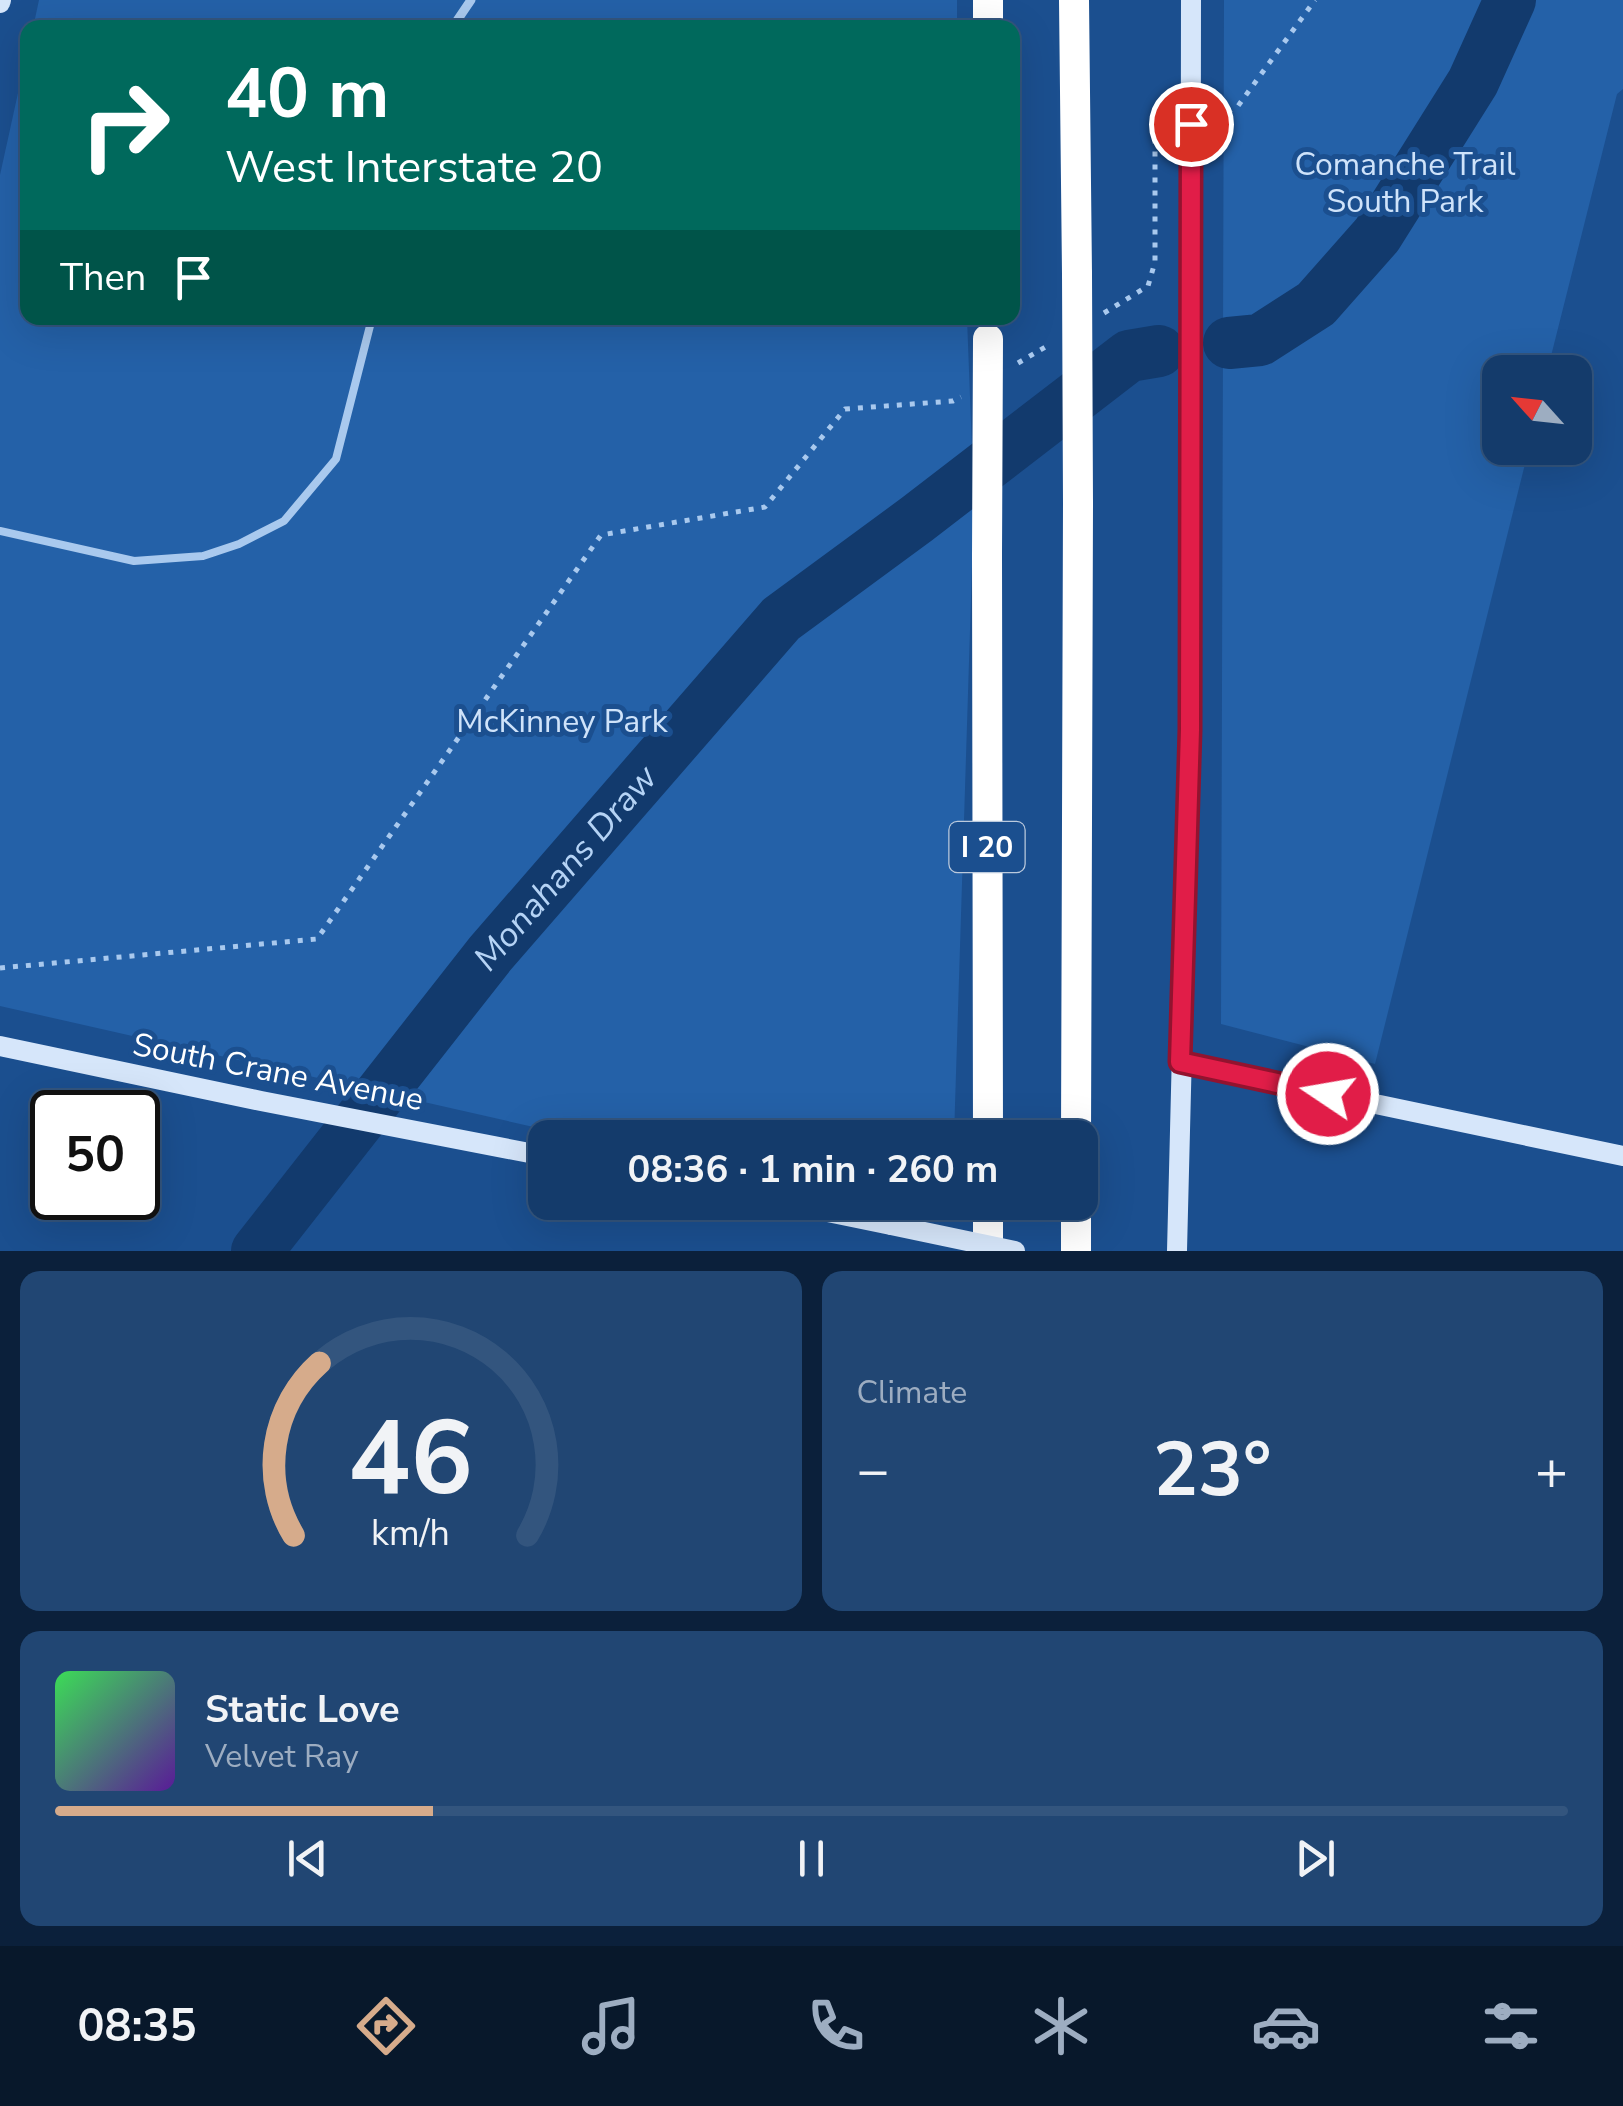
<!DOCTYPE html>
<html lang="en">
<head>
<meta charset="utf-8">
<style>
	body { margin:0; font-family:"Nunito Sans",sans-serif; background:#214673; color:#f1f3f6; height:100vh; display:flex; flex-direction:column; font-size:38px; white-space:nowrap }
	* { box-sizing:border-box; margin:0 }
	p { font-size:32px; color:#9dadc1 }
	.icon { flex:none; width:55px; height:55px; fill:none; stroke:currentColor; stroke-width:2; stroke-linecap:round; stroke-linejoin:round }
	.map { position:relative; height:1251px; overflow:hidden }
	.panel { display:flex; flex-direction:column; gap:20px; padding:20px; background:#0b203b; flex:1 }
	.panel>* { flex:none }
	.guide { position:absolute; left:20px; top:20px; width:1000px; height:305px; border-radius:20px; box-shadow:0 10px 40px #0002,0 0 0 2px #33557e; background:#00695c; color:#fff; overflow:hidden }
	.needle { width:65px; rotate:297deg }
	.tools { position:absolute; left:1482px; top:355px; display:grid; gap:20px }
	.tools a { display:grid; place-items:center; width:110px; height:110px; border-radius:20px; background:#143b6b; box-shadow:0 10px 40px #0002,0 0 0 2px #33557e; font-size:50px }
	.speed { position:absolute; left:30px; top:1090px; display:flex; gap:20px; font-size:50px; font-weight:700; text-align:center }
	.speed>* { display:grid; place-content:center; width:130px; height:130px; border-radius:50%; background:#143b6b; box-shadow:0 10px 40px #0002,0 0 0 2px #33557e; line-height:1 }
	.speed .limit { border:5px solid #111; border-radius:15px; background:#fff; color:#111 }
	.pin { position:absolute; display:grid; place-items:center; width:85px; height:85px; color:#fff; margin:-42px; border:5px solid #fff; border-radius:50%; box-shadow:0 2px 10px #0007 }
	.me { position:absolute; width:110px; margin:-55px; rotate:282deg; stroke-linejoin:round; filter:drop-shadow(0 0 8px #0008) }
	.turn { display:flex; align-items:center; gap:35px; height:210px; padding:0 40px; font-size:45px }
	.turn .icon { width:130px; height:130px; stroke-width:2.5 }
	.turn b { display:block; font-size:70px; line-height:85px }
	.then { display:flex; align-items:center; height:95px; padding:0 40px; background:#0003; gap:20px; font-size:38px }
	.big { font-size:75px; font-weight:700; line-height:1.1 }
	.panel .card { flex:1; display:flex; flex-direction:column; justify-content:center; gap:15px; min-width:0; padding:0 35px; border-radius:20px; background:#214673 }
	.panel .dial { align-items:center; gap:0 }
	.dial svg { height:260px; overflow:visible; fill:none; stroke:#33557e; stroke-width:7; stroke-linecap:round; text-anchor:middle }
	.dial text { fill:#f1f3f6; stroke:none }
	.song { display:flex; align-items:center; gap:30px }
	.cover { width:120px; height:120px; border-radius:15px; background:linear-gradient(135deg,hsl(130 70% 55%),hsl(270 70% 35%)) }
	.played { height:10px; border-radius:5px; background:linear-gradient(90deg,#d6ab8b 25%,#33557e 25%) }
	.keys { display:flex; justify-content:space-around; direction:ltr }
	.heat { display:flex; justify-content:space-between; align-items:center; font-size:55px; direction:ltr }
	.panel .tiles { flex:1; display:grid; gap:20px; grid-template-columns:1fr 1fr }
	.card:last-child { grid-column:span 2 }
	.trip { position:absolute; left:528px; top:1120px; width:570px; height:100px; border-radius:20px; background:#143b6b; box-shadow:0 10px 40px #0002,0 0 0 2px #33557e; font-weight:700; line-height:100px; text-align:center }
	.tabs { display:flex; height:160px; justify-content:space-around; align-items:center; background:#08182b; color:#9dadc1 }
	.tabs .icon { width:70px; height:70px }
	.tabs .on { color:#d6ab8b }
	.tabs b { font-size:45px; color:#f1f3f6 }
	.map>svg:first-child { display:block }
	.green { fill:#2461a8 }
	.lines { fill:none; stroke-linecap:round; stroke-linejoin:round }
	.river { stroke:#123a6d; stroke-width:52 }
	.path { stroke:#a9c9ee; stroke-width:5; stroke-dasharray:5 8; stroke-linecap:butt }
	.service { stroke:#a9c9ee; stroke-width:8 }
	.pedestrian { stroke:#a9c9ee; stroke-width:9 }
	.secondary { stroke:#d6e6fa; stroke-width:20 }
	.motorway { stroke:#fff; stroke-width:30 }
	.secondary-bridge { stroke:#d6e6fa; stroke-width:20 }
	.motorway-bridge { stroke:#fff; stroke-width:30 }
	.route-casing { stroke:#92132f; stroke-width:25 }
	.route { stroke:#e11d48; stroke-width:18 }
	.labels { text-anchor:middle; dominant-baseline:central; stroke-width:10; stroke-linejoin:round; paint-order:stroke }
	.shield { fill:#1b4f8f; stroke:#bbcadd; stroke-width:2.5 }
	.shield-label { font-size:30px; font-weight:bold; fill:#fff }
	.park-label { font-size:32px; fill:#cfe3fa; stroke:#1b4f8f }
	.street-label { font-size:32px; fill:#fff; stroke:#1b4f8f }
	.water-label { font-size:35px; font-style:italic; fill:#b5d3f5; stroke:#1b4f8f }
</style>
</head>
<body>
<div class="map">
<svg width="1623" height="1251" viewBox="0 0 1623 1251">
	<rect width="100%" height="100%" fill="#1b4f8f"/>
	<!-- green -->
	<g class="green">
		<polygon points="39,0 957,0 957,27 33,28"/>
		<polygon points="1224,0 1623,0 1623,89 1617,94 1547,372 1500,372 1500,448 1529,448 1375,1064 1221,1024"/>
		<polygon points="27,52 28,318 967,318 974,503 954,1137 578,1137 0,1006 0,175"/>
	</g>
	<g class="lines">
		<!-- river -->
		<g class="river">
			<polyline points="1229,343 1260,340 1316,304 1377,235 1473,82 1510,0"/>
			<path id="s1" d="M257,1251L490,954L781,619L917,519L1129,356L1159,351"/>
		</g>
		<!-- path -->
		<g class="path">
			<polyline points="1216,119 1238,106 1315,0"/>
			<polyline points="1104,313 1148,286 1155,262 1155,121 1166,122"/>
			<polyline points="1018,363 1047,346"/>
			<polyline points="0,968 317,939 601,535 765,507 845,409 953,401 961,397"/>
		</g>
		<!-- service -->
		<polyline class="service" points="0,531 134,561 203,556 239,544 284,521 336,459 372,318"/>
		<!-- pedestrian -->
		<polyline class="pedestrian" points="452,28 471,0"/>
		<!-- secondary -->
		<g class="secondary">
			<polyline points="0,3 1,0"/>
			<polyline points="0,1046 261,1101 545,1156"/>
			<polyline points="1180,1063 1623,1156"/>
			<polyline points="779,1202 891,1225"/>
			<polyline points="1177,1251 1190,730 1191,0"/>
		</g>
		<!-- motorway -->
		<g class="motorway">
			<polyline points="988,0 988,28"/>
			<polyline points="1074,0 1077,274"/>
			<polyline points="987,556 988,1138"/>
			<polyline points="1076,1138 1078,504"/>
			<polyline points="988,1251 988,1202"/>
			<polyline points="1076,1251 1076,1202"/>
		</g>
		<!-- secondary-bridge -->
		<polyline class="secondary-bridge" points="891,1225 1015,1251"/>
		<!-- motorway-bridge -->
		<g class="motorway-bridge">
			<polyline points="1077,274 1078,504"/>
			<polyline points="987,556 988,339"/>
		</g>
	</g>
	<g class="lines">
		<!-- route casing -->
		<g class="route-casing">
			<polyline id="route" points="1191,124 1190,730 1180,1062 1328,1094"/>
		</g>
		<!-- route -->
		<use href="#route" class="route"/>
	</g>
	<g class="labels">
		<!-- shield labels -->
		<rect class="shield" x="949.5" y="822" width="75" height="50" rx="8"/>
		<g class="shield-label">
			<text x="987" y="847">I 20</text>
		</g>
		<!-- park labels -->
		<g class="park-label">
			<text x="1405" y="164">Comanche Trail<tspan x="1405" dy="37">South Park</tspan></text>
			<text x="562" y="721">McKinney Park</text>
		</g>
		<!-- street labels -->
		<g class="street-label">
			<text transform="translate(278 1072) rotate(11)">South Crane Avenue</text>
		</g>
		<!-- water labels -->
		<g class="water-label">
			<text stroke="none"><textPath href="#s1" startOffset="492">Monahans Draw</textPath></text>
		</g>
	</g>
</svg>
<div class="tools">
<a><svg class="needle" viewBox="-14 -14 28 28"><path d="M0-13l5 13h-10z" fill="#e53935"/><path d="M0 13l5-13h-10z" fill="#9dadc1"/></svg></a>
</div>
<div class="speed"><div class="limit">50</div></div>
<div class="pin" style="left:1191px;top:124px;background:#d93025"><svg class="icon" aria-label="arrive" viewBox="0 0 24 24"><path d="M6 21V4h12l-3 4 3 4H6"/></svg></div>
<svg class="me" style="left:1328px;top:1094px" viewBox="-20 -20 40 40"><circle r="17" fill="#e11d48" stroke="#fff" stroke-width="3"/><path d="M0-11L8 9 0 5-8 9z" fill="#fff"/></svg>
<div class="trip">08:36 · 1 min · 260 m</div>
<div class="guide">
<div class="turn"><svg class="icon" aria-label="right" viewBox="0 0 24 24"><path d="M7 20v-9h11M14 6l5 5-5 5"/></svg><div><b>40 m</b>West Interstate 20</div></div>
<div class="then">Then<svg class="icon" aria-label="arrive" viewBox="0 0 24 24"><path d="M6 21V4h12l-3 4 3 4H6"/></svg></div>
</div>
</div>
<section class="panel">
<div class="tiles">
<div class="card dial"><svg viewBox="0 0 100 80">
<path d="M14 69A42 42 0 1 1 86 69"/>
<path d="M14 69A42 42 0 0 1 22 16" stroke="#d6ab8b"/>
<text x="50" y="56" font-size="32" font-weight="700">46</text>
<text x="50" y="72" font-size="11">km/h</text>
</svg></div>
<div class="card"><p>Climate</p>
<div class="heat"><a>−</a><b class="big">23°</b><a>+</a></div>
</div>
<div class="card">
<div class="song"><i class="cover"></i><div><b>Static Love</b><p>Velvet Ray</p></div></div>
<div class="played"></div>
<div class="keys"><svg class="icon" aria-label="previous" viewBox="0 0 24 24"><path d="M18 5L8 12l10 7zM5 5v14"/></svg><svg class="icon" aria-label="pause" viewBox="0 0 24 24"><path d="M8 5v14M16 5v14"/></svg><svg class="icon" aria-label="next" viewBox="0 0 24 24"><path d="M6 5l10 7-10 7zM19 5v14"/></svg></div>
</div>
</div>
</section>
<nav class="tabs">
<b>08:35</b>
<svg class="icon on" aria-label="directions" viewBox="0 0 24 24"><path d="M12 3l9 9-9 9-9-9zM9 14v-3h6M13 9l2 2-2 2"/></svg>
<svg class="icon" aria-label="music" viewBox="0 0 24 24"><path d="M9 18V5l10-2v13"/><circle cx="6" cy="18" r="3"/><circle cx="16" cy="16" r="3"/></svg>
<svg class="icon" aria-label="phone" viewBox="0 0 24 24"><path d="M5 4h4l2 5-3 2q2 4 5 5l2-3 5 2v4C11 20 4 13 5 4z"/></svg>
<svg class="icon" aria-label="climate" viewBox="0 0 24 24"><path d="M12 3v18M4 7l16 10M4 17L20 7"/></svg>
<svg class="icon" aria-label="car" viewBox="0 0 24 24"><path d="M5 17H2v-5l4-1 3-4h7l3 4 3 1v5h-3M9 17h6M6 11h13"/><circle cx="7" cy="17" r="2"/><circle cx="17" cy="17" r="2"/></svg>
<svg class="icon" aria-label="filters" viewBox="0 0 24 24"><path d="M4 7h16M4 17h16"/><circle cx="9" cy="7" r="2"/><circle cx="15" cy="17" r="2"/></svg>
</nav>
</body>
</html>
